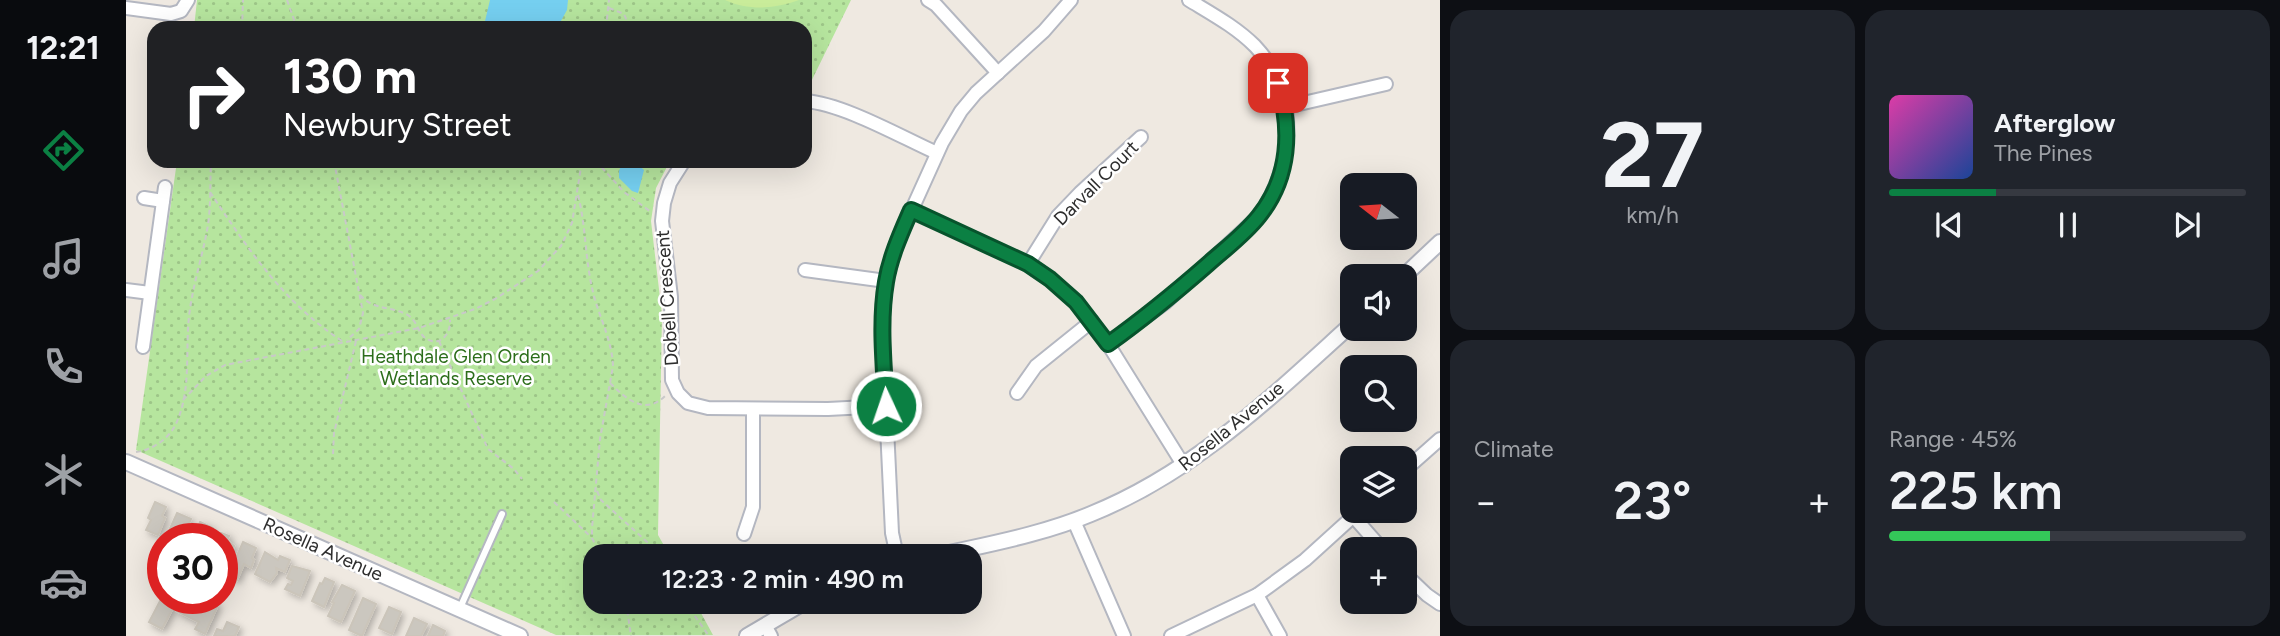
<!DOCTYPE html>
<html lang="en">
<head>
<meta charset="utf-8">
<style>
	body { margin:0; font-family:Figtree,sans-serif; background:#20242c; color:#f1f3f6; height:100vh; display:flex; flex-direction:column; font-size:26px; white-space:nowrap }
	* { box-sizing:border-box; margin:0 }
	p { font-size:23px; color:#9ea1a6 }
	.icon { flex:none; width:38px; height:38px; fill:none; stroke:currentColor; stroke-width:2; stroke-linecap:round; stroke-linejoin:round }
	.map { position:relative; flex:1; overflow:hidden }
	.side { display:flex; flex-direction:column; gap:10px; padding:10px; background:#0d0f14; width:840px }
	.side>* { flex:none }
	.guide { position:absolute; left:21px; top:21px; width:665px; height:147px; border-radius:21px; box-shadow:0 7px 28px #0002; background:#202124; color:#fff; overflow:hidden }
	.needle { width:46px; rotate:287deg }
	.buttons { position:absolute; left:1214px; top:173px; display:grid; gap:14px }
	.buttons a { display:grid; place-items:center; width:77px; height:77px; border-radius:14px; background:#171b24; box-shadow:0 7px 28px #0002; font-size:35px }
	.speed { position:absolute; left:21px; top:523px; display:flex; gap:14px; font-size:35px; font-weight:700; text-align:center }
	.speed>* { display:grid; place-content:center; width:91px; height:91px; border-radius:50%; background:#171b24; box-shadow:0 7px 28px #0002; line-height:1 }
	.speed .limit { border:10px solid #d22; background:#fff; color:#111 }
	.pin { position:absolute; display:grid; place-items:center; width:60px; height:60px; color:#fff; margin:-30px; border-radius:14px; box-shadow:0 4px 10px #0006 }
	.me { position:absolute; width:77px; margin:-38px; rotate:357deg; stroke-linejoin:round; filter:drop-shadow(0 0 5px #0008) }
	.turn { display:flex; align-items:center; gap:24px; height:147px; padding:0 21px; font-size:32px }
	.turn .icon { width:91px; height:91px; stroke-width:2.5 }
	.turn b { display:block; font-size:49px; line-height:60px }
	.big { font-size:52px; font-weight:600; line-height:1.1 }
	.side .widget { flex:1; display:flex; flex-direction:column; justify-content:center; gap:10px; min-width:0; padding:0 24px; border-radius:21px; background:#20242c }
	.side .dial { align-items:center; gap:0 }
	.dial b { font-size:91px; line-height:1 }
	.song { display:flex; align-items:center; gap:21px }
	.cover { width:84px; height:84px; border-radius:10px; background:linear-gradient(135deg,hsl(320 70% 55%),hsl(220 70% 35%)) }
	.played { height:7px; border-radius:4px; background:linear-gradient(90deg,#0b8043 30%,#363941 30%) }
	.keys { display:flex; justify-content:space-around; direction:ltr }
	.heat { display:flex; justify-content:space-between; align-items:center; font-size:38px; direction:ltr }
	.charge { height:10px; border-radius:5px; background:linear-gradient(90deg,#34c759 45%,#363941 0) }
	.side .tiles { flex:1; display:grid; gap:10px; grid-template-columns:repeat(2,1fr) }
	.trip { position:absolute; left:457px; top:544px; width:399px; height:70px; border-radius:21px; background:#171b24; box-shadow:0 7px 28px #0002; font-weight:600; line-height:70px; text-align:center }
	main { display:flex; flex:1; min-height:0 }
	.dock { display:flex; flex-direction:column; width:126px; justify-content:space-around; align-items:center; background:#090b0e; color:#9ea1a6 }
	.dock .icon { width:49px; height:49px }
	.dock .current { color:#0b8043 }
	.dock b { font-size:32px; color:#f1f3f6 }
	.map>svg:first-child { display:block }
	.park { fill:url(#park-dots) }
	.pitch { fill:#c9ec9a }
	.water { fill:#75cff0 }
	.building { fill:#cbc7bf; stroke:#cbc5ba; stroke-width:2; filter:url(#shadow) }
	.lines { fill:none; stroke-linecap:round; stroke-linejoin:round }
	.service-casing { stroke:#b4b7c1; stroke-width:10 }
	.minor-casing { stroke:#b4b7c1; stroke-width:16 }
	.tertiary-casing { stroke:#b4b7c1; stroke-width:18 }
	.path { stroke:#c9c9c9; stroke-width:2; stroke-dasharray:5 3.5; stroke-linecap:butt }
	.service { stroke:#fff; stroke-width:6 }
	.minor { stroke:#fff; stroke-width:12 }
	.tertiary { stroke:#fff; stroke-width:14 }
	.route-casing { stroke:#07532c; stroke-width:18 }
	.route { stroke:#0b8043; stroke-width:12 }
	.labels { text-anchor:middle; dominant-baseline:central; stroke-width:5; stroke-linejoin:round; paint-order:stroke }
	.street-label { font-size:19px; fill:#2e2e2e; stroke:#fff }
	.park-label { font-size:19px; fill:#2c6e1b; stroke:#fff }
</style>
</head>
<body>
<main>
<nav class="dock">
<b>12:21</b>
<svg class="icon current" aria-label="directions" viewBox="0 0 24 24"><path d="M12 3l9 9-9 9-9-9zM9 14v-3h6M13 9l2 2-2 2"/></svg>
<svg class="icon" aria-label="music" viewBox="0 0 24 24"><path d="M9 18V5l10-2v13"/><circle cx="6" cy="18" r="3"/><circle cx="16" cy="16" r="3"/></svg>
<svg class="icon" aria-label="phone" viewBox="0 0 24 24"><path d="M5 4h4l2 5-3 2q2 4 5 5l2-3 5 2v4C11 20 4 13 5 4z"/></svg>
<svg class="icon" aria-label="climate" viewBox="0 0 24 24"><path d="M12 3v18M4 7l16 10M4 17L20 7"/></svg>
<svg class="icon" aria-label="car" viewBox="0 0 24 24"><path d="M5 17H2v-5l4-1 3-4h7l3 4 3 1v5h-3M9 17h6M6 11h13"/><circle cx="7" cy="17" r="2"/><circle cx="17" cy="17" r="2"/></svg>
</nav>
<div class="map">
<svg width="1314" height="636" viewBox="0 0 1314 636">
	<defs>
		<pattern id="park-dots" width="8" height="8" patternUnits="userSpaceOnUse" patternTransform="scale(1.75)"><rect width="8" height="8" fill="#b6e59e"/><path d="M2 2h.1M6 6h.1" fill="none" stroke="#9dc588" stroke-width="1.8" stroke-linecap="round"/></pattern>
		<filter id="shadow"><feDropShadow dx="3" dy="3" stdDeviation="3.5" flood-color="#0004"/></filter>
	</defs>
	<rect width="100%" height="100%" fill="#efe9e1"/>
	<!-- park -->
	<g class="park">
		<polygon points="71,0 725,0 681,90 679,90 679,28 68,28"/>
		<polygon points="51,161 544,161 530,188 525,221 536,315 532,535 544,556 469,556 469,602 569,602 587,635 430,635 10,450"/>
	</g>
	<!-- pitch -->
	<path class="pitch" d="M599,0H673C649,9 623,11 599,0Z"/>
	<!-- water -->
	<g class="water">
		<polygon points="364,0 442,0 441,10 431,28 401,28 398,22 389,28 364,28 359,21"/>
		<polygon points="497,161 508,161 518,170 512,193 506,191 493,178 493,171"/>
	</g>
	<!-- building -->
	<g class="building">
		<polygon points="29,502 40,507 36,516 39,518 32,535 20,530 25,520 22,518"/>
		<polygon points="51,513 65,519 56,539 42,533"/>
		<polygon points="74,522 87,528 82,539 67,539"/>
		<polygon points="95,533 103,536 101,540 108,546 101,563 96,560 96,539 92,539"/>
		<polygon points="117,542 130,548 126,558 128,560 125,568 118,564 111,580 102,576"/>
		<polygon points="139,552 152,560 154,556 164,560 159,572 150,568 151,573 144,582 129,574"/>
		<polygon points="166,566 184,571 174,596 159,589 162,584 165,585 167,581 161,578"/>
		<polygon points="199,578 208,582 198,607 186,601 194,583 196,584"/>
		<polygon points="216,585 229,591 215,622 202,616 208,603 206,602"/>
		<polygon points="237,598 250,604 236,636 223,630"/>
		<polygon points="35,599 48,606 36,629 23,622"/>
		<polygon points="81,599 92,605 79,634 69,629 73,622 51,611 56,600 77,608"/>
		<polygon points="263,607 275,612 266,634 253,628"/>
		<polygon points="288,618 301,624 295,636 280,636"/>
		<polygon points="101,622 113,627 109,636 88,636 91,629 97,631"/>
		<polygon points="307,625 319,631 317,636 302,636"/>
	</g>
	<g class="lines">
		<!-- service casing -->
		<g class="service-casing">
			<polyline id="service" points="334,608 376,514"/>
		</g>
		<!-- minor casing -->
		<g class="minor-casing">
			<g id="minor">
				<polyline points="802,0 810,5 872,73"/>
				<polyline points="0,8 45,14 55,11 62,0"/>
				<path d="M679,101C718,104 775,137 811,153"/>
				<polyline points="1160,107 1260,84"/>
				<polyline points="558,161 544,183 538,203 536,221 545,297 546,380 552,393 562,403 582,408 702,409 760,406"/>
				<polyline points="18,198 37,201"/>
				<polyline points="785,210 902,264 924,279 950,302 982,344 1058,466"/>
				<polyline points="902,264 932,216 954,193 1015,137"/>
				<polyline points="679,270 760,281"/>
				<polyline points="0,290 24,293"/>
				<path d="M982,344L1040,302L1133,216C1168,164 1175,95 1129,46C1110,27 1086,14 1063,0"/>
				<polyline points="17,347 39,187"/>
				<polyline points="891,393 910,366 966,321"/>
				<polyline points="1279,470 1314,439"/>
				<polyline points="1227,516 1257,550"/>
				<polyline points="948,521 998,636"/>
				<polyline points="618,534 627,507 627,409"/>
				<polyline points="771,556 766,533 756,322 760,281 769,247 816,143 835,111 850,93 918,31 945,0"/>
				<polyline points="1279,574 1301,595 1314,604"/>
				<polyline points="1131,595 1154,636"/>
				<polyline points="639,625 645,636"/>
				<polyline points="1045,636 1131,595 1179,560 1233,511"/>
			</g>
		</g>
		<!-- tertiary casing -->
		<g class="tertiary-casing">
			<g id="tertiary">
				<polyline points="1278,276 1314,242"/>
				<polyline points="0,462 394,636"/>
				<path d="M810,556C862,544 915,535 965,514C1069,472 1145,397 1227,323"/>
				<polyline points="621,636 679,602"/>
			</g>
		</g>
		<!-- path -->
		<g class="path">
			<polyline points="161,0 171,28"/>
			<polyline points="483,8 498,14 504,28"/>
			<polyline points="116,28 117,0"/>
			<polyline points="480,28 483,0"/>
			<polyline points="208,161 237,313 233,329 221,340"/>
			<polyline points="470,161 498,192 525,212"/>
			<polyline points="457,162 466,161"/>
			<path d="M84,192C122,249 158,303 216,341"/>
			<path d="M452,195C460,226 459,260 467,292C473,317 486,340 487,366L474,439L466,528V538L475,556"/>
			<path d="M234,295C247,310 263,306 280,314C293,321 291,334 301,339C315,347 325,333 324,320"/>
			<polyline points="313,341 362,449 388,469 396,479"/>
			<path d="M484,383C501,400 520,416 540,395"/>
			<polyline points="57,400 80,376 99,365 293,328 349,309 369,299 412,271 435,246 446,223 456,161"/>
			<path d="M10,452C26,450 41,440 49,426C67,389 58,348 64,309C68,281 77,254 82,225C85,204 84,182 85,161"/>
			<polyline points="207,454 208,433 230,341"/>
			<polyline points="471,491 475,500 531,551 534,556"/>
			<polyline points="428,502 465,537"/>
			<polyline points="500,602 505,636"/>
			<polyline points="559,602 583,636"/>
		</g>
		<!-- service -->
		<use href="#service" class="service"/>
		<!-- minor -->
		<use href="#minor" class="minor"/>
		<!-- tertiary -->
		<use href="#tertiary" class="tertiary"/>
	</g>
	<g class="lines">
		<!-- route casing -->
		<g class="route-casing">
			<path id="route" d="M760,406C758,365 753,323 760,282C764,257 775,233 785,210L902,264L924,279L950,302L982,344C1017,319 1050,292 1082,264C1100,248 1119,234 1133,216C1164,177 1166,129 1152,83"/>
		</g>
		<!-- route -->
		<use href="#route" class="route"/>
	</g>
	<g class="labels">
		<!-- street labels -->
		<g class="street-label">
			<text transform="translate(970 183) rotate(-45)">Darvall Court</text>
			<text transform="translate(541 298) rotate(-94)">Dobell Crescent</text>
			<text transform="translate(1105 426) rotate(-39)">Rosella Avenue</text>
			<text transform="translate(197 549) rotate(24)">Rosella Avenue</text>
		</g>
		<!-- park labels -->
		<g class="park-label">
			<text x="330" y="356">Heathdale Glen Orden<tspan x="330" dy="22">Wetlands Reserve</tspan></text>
		</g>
	</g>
</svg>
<div class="buttons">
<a><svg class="needle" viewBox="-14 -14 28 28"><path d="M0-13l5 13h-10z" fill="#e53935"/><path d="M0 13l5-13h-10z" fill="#9ea1a6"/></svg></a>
<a><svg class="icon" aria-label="sound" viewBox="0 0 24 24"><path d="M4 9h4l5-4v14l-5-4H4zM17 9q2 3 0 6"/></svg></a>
<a><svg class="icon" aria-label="search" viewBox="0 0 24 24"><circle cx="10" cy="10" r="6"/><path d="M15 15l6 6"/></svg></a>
<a><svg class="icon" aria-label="layers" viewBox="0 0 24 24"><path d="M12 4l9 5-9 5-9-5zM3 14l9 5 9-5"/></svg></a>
<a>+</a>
</div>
<div class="speed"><div class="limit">30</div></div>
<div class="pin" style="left:1152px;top:83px;background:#d93025"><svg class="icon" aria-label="arrive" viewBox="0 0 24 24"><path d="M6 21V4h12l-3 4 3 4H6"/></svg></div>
<svg class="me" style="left:760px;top:406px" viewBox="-20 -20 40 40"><circle r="17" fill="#0b8043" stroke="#fff" stroke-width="3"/><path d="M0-11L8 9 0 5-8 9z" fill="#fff"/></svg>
<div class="trip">12:23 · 2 min · 490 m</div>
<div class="guide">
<div class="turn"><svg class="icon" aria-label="right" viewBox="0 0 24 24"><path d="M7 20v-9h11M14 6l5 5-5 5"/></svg><div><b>130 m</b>Newbury Street</div></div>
</div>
</div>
<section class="side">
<div class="tiles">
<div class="widget dial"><b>27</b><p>km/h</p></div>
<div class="widget">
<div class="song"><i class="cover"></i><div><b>Afterglow</b><p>The Pines</p></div></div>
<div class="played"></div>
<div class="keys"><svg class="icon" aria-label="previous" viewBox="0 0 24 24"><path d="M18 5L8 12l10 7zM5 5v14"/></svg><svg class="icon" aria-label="pause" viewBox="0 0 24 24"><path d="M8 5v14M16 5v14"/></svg><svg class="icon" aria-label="next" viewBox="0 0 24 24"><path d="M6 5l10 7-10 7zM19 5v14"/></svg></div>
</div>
<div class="widget"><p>Climate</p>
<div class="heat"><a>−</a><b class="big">23°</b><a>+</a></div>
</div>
<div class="widget"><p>Range · 45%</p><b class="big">225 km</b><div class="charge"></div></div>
</div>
</section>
</main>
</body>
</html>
